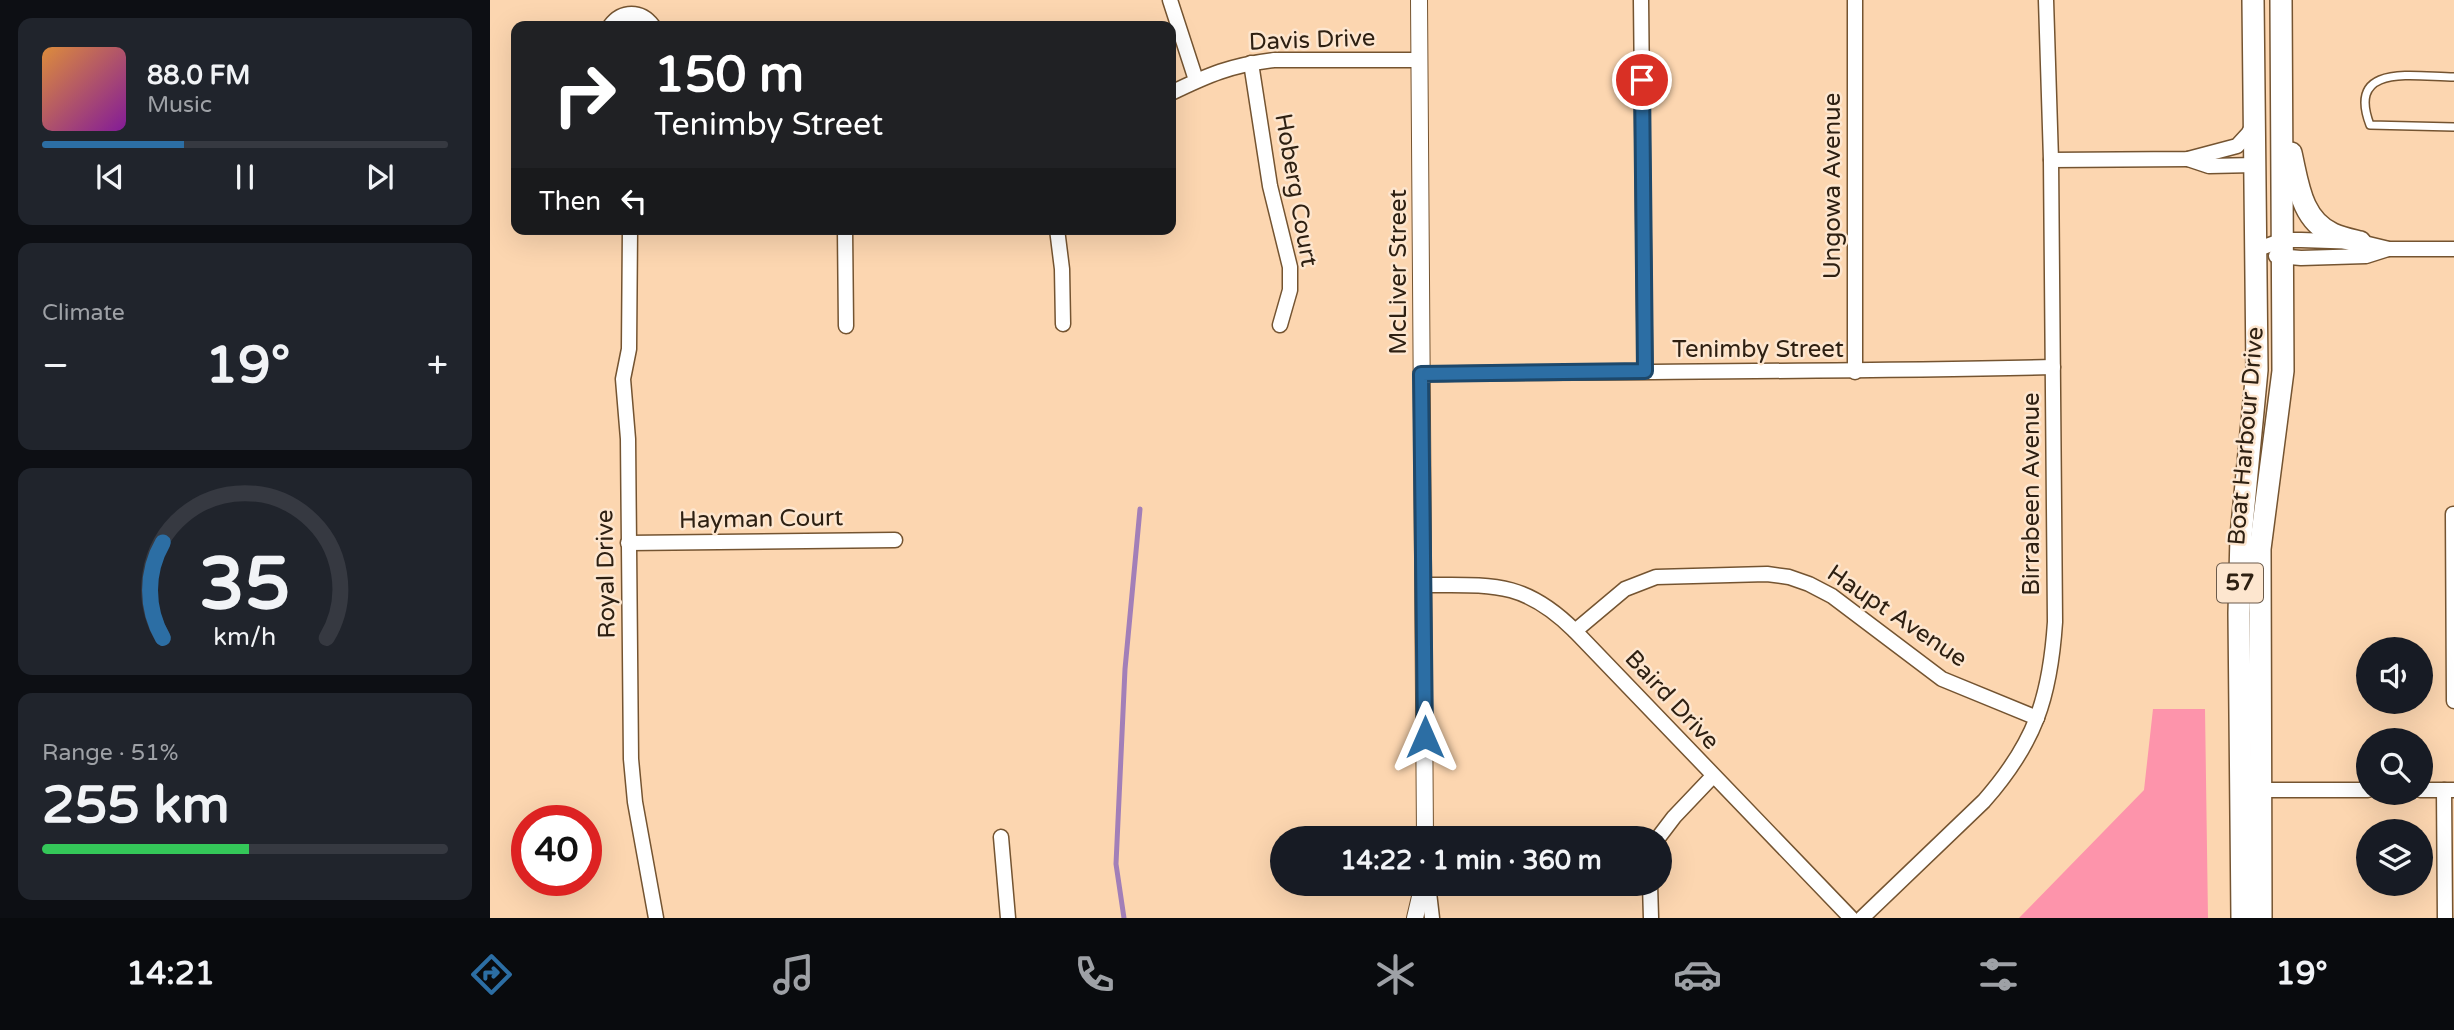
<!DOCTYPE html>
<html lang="en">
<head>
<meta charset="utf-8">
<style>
	body { margin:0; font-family:"Varela Round",sans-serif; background:#20242c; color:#f1f3f6; height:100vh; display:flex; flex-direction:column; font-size:26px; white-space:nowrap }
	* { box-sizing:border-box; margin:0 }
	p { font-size:23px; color:#9ea1a6 }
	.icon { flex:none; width:38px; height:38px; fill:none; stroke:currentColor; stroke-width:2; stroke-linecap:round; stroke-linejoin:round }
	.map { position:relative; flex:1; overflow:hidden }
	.panel { display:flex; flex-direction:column; gap:18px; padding:18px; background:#0d0f14; width:490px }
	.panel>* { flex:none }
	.banner { position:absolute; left:21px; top:21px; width:665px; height:214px; border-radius:14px; box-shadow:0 7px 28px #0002; background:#202124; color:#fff; overflow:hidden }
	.tools { position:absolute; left:1866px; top:637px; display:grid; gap:14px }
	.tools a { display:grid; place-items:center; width:77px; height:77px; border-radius:50%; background:#171b24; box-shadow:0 7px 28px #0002; font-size:35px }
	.speed { position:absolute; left:21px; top:805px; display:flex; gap:14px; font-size:35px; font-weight:700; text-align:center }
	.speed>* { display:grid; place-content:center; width:91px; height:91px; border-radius:50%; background:#171b24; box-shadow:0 7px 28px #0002; line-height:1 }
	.speed .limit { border:10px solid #d22; background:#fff; color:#111 }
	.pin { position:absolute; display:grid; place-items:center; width:60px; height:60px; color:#fff; margin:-30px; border:4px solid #fff; border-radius:50%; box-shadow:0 2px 7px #0007 }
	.me { position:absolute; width:77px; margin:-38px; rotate:0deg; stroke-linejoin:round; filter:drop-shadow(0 0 5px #0008) }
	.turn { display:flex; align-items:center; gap:24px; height:147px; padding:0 28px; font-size:32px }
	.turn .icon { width:91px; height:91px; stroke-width:2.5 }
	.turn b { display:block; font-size:49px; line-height:60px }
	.then { display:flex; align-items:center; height:66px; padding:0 28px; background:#0003; gap:14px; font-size:26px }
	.big { font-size:52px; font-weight:800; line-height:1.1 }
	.panel .tile { flex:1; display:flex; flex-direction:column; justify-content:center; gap:10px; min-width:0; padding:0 24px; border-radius:14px; background:#20242c }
	.panel .dial { align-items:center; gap:0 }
	.dial svg { height:182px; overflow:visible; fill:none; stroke:#363941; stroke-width:7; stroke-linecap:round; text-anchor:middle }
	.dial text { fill:#f1f3f6; stroke:none }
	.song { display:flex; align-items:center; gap:21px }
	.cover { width:84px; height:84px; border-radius:10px; background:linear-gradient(135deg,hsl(30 70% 55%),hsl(290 70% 35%)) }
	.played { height:7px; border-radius:4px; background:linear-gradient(90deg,#2c6ea4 35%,#363941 35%) }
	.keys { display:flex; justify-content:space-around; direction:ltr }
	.heat { display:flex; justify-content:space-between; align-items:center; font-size:38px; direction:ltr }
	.charge { height:10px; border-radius:5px; background:linear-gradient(90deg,#34c759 51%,#363941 0) }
	.trip { position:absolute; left:780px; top:826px; width:402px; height:70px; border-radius:35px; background:#171b24; box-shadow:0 7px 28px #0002; font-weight:800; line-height:70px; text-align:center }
	.dock { display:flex; height:112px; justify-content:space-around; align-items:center; background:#090b0e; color:#9ea1a6 }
	.dock .icon { width:49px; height:49px }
	.dock .current { color:#2c6ea4 }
	.dock b { font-size:32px; color:#f1f3f6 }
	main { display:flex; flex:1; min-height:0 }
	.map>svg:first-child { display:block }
	.park { fill:#fd94ab }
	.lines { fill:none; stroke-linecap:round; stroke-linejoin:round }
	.stream { stroke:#a27fb8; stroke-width:5 }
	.service-casing { stroke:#745431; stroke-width:10 }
	.minor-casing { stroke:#745431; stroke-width:17 }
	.tertiary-casing { stroke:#745431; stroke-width:18 }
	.primary-casing { stroke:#745431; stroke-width:24 }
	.service { stroke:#fff; stroke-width:7 }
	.minor { stroke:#fff; stroke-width:14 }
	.tertiary { stroke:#fff; stroke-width:16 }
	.primary { stroke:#fff; stroke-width:21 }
	.route-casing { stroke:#1d486b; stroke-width:18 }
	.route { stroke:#2c6ea4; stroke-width:12 }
	.labels { text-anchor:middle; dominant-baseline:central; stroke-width:5; stroke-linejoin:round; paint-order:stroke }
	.shield { fill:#fde6cf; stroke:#6c5b4b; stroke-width:2 }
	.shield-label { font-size:23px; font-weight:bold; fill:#2e2012 }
	.street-label { font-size:24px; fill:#2e2012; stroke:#fde6cf }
</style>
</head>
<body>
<main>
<section class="panel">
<div class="tile">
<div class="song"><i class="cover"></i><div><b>88.0 FM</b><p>Music</p></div></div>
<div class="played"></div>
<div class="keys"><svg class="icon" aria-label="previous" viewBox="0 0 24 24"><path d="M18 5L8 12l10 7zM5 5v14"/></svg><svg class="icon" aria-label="pause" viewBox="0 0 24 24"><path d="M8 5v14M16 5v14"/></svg><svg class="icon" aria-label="next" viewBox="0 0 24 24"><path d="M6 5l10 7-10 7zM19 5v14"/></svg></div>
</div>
<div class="tile"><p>Climate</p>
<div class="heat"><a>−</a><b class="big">19°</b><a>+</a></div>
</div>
<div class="tile dial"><svg viewBox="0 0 100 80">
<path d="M14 69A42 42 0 1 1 86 69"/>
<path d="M14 69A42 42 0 0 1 14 27" stroke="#2c6ea4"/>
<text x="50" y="56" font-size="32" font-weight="700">35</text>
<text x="50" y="72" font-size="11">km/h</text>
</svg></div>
<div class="tile"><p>Range · 51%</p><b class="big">255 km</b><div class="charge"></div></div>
</section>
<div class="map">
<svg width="1964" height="918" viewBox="0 0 1964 918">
	<rect width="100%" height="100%" fill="#fcd6b0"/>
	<!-- park -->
	<polygon class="park" points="1663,709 1715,709 1718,918 1529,918 1654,790"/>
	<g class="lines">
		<!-- stream -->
		<polyline class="stream" points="634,918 626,864 635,669 650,509"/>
		<!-- service casing -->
		<g class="service-casing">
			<path id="service" d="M1964,77C1925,77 1856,62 1880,125L1964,127"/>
		</g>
		<!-- minor casing -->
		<g class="minor-casing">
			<g id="minor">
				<polyline points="680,0 706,80"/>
				<polyline points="1151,0 1155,371"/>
				<polyline points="1365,0 1365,372"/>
				<path d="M120,26C132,10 151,10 163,26"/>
				<polyline points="761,63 780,186 800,267 800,290 790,325"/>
				<path d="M681,93C718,75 741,65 784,60H929"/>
				<polyline points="1698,159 1719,166 1765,165"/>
				<polyline points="1561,160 1698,159 1747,146 1758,134 1764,124"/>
				<polyline points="140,229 139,349 133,379 138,439 141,759 145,802 166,918"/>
				<polyline points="355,229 356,326"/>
				<polyline points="567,229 572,269 573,324"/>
				<polyline points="1765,250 1793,240 1811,240 1870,242 1899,249 1964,249"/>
				<polyline points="1786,256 1811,258 1876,256 1898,249"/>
				<path d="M931,374C1142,371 1352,372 1563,367"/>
				<polyline points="1963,514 1964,701"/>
				<polyline points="138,543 405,540"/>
				<path d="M934,585C1001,585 1034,580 1085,631L1361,918"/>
				<polyline points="1085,631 1135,589 1166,577 1277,574 1299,577 1319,584 1342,596 1452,679 1547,718"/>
				<polyline points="1770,790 1878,790"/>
				<polyline points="1930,790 1964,790"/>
				<polyline points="1954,790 1955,918"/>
				<polyline points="511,837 518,918"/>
				<polyline points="1168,838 1184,817 1223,776"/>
				<polyline points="938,884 942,918"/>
				<polyline points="1160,884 1161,918"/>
				<path d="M1372,918L1494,801C1545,743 1560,698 1565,622L1561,160L1556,0"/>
			</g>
		</g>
		<!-- tertiary casing -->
		<g class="tertiary-casing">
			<g id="tertiary">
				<polyline points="929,0 935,838"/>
				<polyline points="925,918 933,884"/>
			</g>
		</g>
		<!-- primary casing -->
		<g class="primary-casing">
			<g id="primary">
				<path d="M1801,153C1808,183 1811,220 1843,234C1852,238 1862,240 1870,242"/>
				<polyline points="1752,918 1749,613 1751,536 1767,370 1763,0"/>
				<polyline points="1771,918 1770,549 1793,371 1791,0"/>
			</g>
		</g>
		<!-- service -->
		<use href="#service" class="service"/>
		<!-- minor -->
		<use href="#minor" class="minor"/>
		<!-- tertiary -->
		<use href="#tertiary" class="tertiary"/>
		<!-- primary -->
		<use href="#primary" class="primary"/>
	</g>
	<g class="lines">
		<!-- route casing -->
		<g class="route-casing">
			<polyline id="route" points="935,737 931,374 1155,371 1152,80"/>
		</g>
		<!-- route -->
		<use href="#route" class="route"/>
	</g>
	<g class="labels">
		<!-- shield labels -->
		<rect class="shield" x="1727" y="563.5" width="46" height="39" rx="5"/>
		<g class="shield-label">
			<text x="1750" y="583">57</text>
		</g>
		<!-- street labels -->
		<g class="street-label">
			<text transform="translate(822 40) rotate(-2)">Davis Drive</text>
			<text transform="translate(1342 186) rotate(-90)">Ungowa Avenue</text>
			<text transform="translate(806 190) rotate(80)">Hoberg Court</text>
			<text transform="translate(908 272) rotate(-90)">McLiver Street</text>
			<text x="1268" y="349">Tenimby Street</text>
			<text transform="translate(1756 436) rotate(-85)">Boat Harbour Drive</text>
			<text transform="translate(1541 494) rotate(-90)">Birrabeen Avenue</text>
			<text transform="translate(271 519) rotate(-1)">Hayman Court</text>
			<text transform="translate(116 574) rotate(-91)">Royal Drive</text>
			<text transform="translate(1407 616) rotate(34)">Haupt Avenue</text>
			<text transform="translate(1182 700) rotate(47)">Baird Drive</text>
		</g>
	</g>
</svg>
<div class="tools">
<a><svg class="icon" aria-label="sound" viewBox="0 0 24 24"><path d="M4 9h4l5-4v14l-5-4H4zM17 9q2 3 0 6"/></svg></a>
<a><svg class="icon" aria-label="search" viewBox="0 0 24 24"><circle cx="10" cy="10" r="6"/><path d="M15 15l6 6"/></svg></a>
<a><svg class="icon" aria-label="layers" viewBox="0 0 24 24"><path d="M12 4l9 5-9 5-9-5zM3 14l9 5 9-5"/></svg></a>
</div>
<div class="speed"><div class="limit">40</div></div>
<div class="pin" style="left:1152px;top:80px;background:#d93025"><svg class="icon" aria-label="arrive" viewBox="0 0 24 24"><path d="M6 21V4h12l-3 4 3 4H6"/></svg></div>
<svg class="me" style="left:935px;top:737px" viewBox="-20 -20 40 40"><path d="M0-17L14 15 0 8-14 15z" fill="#2c6ea4" stroke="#fff" stroke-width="4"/></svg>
<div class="trip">14:22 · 1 min · 360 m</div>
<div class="banner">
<div class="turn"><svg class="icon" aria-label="right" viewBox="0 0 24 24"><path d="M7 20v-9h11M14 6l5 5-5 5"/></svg><div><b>150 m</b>Tenimby Street</div></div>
<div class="then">Then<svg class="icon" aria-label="left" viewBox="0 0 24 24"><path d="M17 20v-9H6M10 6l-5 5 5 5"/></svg></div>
</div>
</div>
</main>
<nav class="dock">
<b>14:21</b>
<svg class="icon current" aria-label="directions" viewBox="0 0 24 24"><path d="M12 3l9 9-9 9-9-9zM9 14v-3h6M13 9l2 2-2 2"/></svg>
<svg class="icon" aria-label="music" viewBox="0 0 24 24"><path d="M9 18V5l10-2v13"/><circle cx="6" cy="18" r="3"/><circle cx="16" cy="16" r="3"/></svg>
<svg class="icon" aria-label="phone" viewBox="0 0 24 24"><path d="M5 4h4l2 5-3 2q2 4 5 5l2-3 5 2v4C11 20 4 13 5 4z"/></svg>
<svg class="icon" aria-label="climate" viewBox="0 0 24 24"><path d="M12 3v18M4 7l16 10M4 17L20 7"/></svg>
<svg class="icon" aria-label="car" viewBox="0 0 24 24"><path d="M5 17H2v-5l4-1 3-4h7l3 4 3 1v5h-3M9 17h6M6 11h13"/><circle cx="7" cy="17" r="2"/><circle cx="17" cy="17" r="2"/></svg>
<svg class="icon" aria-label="filters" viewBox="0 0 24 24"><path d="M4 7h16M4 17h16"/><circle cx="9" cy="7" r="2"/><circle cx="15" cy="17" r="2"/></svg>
<b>19°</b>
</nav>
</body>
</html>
